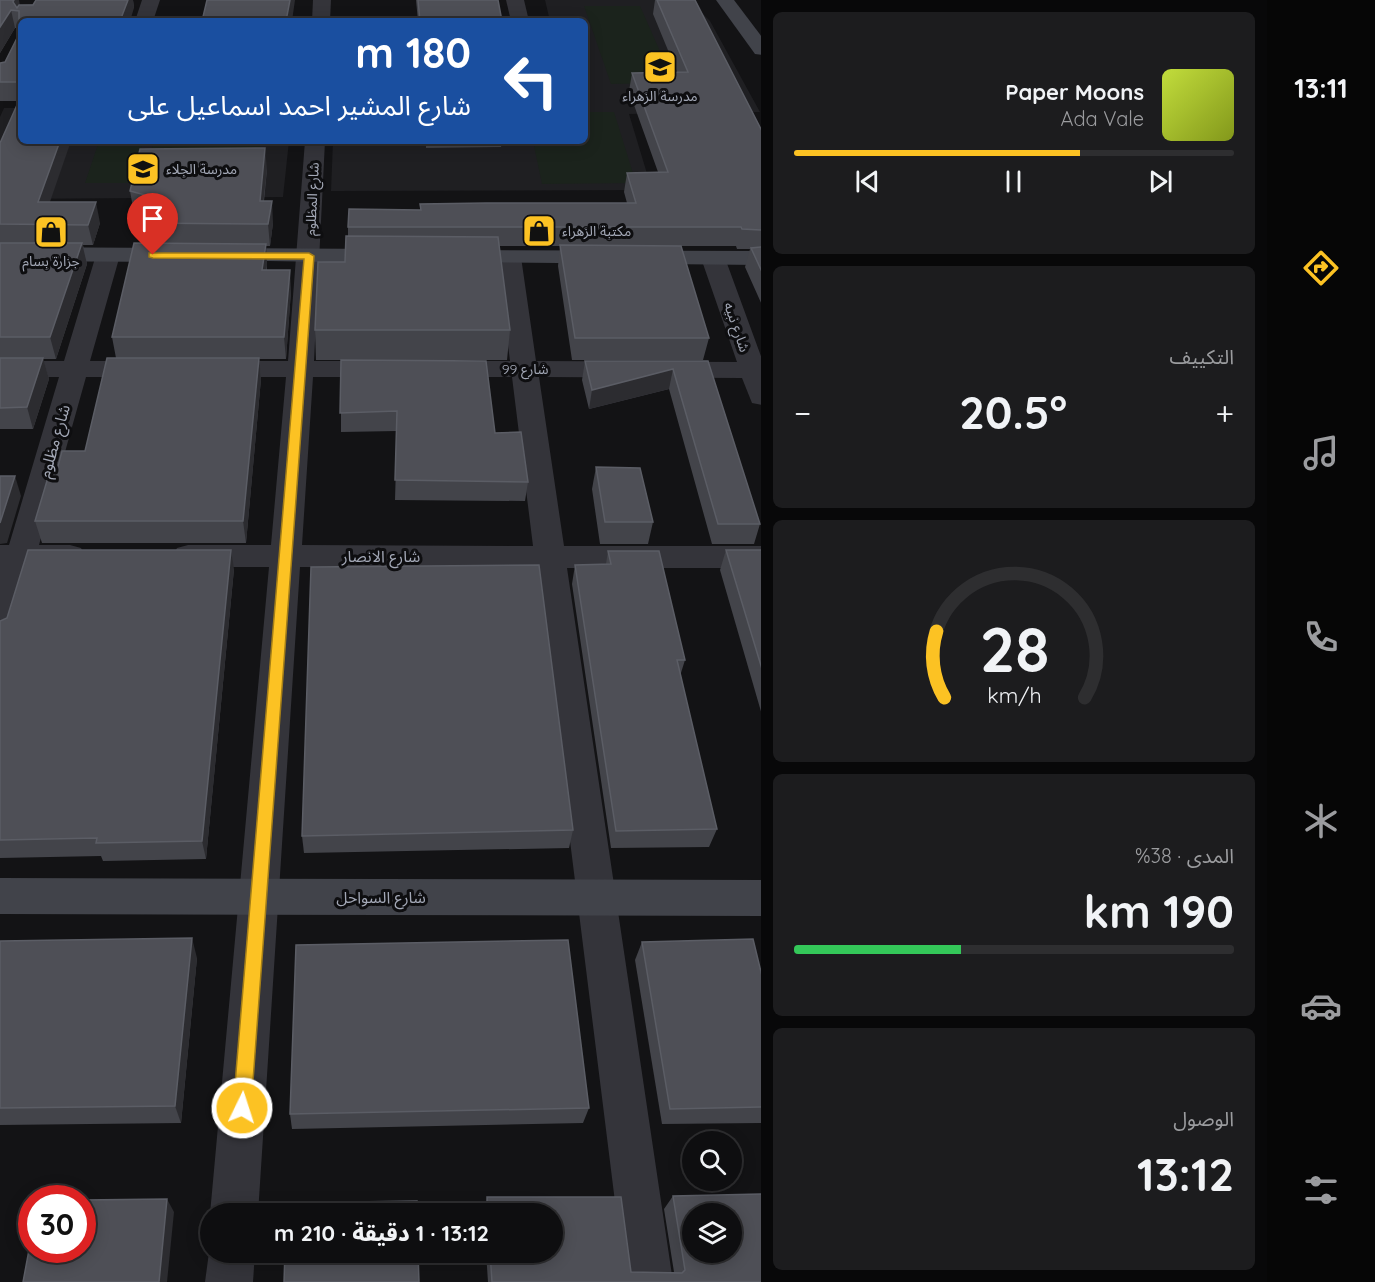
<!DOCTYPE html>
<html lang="ar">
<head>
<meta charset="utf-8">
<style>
	body { margin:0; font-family:Quicksand,"Noto Sans Arabic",sans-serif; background:#1c1c1e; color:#f1f3f6; direction:rtl; height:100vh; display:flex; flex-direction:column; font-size:22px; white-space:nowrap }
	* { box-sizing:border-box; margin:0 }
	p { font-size:20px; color:#9b9c9f }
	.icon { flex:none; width:33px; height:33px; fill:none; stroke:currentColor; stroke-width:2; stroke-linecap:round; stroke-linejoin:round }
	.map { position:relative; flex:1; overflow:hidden; direction:ltr }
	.panel { display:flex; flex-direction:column; gap:12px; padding:12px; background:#080809; width:506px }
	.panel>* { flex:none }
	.hud { position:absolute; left:18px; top:18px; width:570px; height:126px; border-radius:9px; box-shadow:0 3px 15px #0003,0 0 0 2px #2e2e30; direction:rtl; background:#1a4fa0; color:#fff; overflow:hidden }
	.tools { position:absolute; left:682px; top:1131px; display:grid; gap:12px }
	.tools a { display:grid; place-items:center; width:60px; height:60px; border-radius:50%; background:#0e0e10; box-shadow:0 3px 15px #0003,0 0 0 2px #2e2e30; font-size:30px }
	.speed { position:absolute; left:18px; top:1185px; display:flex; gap:12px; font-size:30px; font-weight:700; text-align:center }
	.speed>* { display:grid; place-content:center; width:78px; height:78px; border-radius:50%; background:#0e0e10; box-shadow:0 3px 15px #0003,0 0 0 2px #2e2e30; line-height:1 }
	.speed .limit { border:9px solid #d22; background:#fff; color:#111 }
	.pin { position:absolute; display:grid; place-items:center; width:51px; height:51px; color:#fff; margin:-62px -26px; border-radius:50% 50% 50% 0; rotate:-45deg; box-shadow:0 0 6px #0007 }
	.pin .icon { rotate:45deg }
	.me { position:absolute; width:66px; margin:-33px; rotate:4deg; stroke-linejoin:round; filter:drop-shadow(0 0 4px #0008) }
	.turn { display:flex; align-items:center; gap:21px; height:126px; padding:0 18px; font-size:27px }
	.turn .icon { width:78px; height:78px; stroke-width:2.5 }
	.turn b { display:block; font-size:42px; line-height:51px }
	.big { font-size:45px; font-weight:800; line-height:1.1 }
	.panel .card { flex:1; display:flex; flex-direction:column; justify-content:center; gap:9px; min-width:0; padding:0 21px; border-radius:9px; background:#1c1c1e }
	.panel .dial { align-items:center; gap:0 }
	.dial svg { height:156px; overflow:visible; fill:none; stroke:#2e2e30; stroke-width:7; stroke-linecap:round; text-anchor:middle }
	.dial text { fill:#f1f3f6; stroke:none }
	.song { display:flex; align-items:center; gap:18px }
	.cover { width:72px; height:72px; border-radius:9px; background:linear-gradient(135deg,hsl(70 70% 55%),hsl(70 70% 35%)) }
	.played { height:6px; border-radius:3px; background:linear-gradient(90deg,#fcc223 65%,#2e2e30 65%) }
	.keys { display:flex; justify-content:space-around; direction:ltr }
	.heat { display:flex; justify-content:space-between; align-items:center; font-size:33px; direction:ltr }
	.charge { height:9px; border-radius:4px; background:linear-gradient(90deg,#34c759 38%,#2e2e30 0) }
	.trip { position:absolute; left:200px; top:1203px; width:363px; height:60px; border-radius:30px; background:#0e0e10; box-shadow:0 3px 15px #0003,0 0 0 2px #2e2e30; font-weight:800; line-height:60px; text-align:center; direction:rtl }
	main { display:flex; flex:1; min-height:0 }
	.tabs { display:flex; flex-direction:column; width:108px; justify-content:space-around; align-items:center; background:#060606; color:#9b9c9f }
	.tabs .icon { width:42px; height:42px }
	.tabs .active { color:#fcc223 }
	.tabs b { font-size:27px; color:#f1f3f6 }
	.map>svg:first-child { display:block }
	.built { fill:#1f1f22 }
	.green { fill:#1b231c }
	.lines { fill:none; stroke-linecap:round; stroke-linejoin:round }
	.street { fill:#34343a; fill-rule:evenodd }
	.secondary { fill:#41434a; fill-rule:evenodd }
	.wall { fill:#43444a; fill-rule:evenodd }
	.shaded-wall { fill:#2c2c30 }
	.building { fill:#4e4f56; stroke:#5b5d65; stroke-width:1.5; fill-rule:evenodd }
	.route { fill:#fcc223; stroke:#a47e17; stroke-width:1.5 }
	.labels { text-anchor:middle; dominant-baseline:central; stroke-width:6; stroke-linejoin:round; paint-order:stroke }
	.far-poi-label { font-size:14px; fill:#a3a8b6; stroke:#0e0e10 }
	.far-street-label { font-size:14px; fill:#a3a8b6; stroke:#0e0e10 }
	.street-label { font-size:16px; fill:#a3a8b6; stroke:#0e0e10 }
</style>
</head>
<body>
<main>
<nav class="tabs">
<b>13:11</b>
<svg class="icon active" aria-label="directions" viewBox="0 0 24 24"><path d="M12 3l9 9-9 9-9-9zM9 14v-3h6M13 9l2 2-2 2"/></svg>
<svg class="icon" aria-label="music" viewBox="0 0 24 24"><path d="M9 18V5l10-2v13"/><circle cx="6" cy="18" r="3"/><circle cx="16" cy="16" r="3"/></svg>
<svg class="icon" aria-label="phone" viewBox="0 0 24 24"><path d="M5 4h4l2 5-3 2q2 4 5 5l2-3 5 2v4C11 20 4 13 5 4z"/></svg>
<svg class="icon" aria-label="climate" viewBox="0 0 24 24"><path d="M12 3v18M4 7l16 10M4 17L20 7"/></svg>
<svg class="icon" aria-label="car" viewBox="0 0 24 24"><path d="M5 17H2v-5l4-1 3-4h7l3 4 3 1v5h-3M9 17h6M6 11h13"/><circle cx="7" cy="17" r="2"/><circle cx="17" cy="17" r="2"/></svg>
<svg class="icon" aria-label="filters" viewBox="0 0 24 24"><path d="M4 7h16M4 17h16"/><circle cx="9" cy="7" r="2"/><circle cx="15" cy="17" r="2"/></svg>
</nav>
<section class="panel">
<div class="card">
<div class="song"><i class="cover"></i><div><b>Paper Moons</b><p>Ada Vale</p></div></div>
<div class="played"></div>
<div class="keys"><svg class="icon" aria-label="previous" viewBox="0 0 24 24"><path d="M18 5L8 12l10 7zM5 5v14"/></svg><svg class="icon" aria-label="pause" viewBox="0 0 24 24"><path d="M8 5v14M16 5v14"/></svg><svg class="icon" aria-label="next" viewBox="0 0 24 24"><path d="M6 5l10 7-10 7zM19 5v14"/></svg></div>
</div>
<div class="card"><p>التكييف</p>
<div class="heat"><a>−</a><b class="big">20.5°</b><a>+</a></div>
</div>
<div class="card dial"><svg viewBox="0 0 100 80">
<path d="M14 69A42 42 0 1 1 86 69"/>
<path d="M14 69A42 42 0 0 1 10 35" stroke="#fcc223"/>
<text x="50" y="56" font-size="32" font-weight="700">28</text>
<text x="50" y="72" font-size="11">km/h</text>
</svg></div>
<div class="card"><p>المدى · 38%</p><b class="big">190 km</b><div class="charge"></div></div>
<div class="card"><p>الوصول</p><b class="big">13:12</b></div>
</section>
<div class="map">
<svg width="762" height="1282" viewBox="0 0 762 1282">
	<rect width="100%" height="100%" fill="#131315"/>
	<!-- built -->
	<g class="built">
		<polygon points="545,0 666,0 700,11 710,21 760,112 629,114 652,190 331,191 333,141 585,141 585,21 550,21"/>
		<polygon points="4,108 21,108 21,141 289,141 283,197 0,199 0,117"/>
	</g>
	<!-- green -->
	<g class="green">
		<polygon points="584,6 640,6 674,83 611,84"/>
		<polygon points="585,112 614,112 636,183 542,184 533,141 585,141"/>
		<polygon points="99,141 143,141 133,183 85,183"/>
		<polygon points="153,143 261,143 258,164 148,165"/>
	</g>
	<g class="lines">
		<!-- street -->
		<g class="street">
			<polygon points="142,0 160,0 153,21 135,21"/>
			<polygon points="313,0 331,0 330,21 312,21"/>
			<polygon points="506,0 524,0 529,21 511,21"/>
			<polygon points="305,141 325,141 314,361 385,361 394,363 398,369 394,375 385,377 313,377 302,545 533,546 512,377 443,377 434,375 430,369 434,363 443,361 510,361 497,257 501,252 517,252 521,257 536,361 737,362 701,258 705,253 721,253 725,258 762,359 762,405 752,403 742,378 539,377 564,546 762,546 762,568 567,568 673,1282 625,1282 536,568 300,567 258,1214 210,1214 269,567 188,567 177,564 173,556 177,548 188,545 271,545 286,377 215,377 206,375 202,369 206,363 215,361 288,361"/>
			<polygon points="108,248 116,250 120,255 90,361 148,361 157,363 161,369 157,375 148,377 86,377 39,545 70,545 81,548 85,556 81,564 70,567 33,567 16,628 12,637 0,640 0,545 9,545 59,377 0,377 0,361 64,361 96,255 100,250"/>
			<polygon points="210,1245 210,1252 255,1252 253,1282 205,1282"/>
		</g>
		<!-- secondary -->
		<g class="secondary">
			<polygon points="716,0 734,0 762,37 762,55 755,54"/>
			<polygon points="0,247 175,248 183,250 187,255 183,260 175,262 0,261"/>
			<polygon points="223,248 391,249 399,251 403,256 399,261 391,263 215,260 211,255 215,250"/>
			<polygon points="457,250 762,251 762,265 449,262 445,257 449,252"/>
			<polygon points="0,878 762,880 762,916 0,914"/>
		</g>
	</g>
	<!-- wall -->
	<g class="wall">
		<polygon points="0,0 20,5 133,0 134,8 21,21 21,141 50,202 100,223 93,245 83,245 87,264 56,359 43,359 49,379 33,429 0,429 0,143 19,101 0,101 0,63 5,62 19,34 19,28 15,28 0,53"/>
		<polygon points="416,0 498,0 502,21 418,21"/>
		<polygon points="655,0 695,0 762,131 762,305 745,267 750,249 737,249 736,246 681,246 709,338 703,360 572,360 558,266 560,246 499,246 510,330 507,360 316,360 315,330 345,262 348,236 348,227 420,210 627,203 624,192 627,173 658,172 629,91 632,73 677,72 653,14"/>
		<polygon points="426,141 502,141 501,147 426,148"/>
		<polygon points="267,169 264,201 273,223 270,246 266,246 267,265 267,270 291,291 286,359 259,359 261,379 246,543 42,543 35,521 56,474 85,451 116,358 112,337 142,243 138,223 140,215 134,213 130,191"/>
		<polygon points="341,360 495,433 528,482 525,501 395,500 397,431 341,432"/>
		<polygon points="585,361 708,361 760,524 754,544 712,544 669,389 589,409 582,380"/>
		<polygon points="596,467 653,522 648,544 600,544 592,489"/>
		<polygon points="726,550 762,550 762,715 720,570"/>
		<polygon points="608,551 685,660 680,676 717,829 709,847 611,848 572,584 575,565 606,564"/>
		<polygon points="234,569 206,859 103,861 101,856 0,858 0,621"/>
		<polygon points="573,830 569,848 304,853 302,836"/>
		<polygon points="0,941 197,958 181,1123 0,1125"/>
		<polygon points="642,942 762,976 762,1123 662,1124 635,960"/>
		<polygon points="589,1108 583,1123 292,1129 290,1114"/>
		<path d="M762,1194V1282H488L486,1252H552V1214H484V1210L487,1197H621L631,1272H674L664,1209L673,1196ZM693,1214H732V1252H693Z"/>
	</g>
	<!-- shaded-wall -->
	<g class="shaded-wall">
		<polygon points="14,0 19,0 21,11 15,10 13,2"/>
		<polygon points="128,0 133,0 134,8 130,21 120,21"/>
		<polygon points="290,0 295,0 292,21 286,21"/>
		<polygon points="11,10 15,28 0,53 0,27"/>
		<polygon points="60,141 71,141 43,222 38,202"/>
		<polygon points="265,148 267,169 261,223 260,201"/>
		<polygon points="272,201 273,223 270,246 268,224"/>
		<polygon points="96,202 100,223 93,245 88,225"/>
		<polygon points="82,243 87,264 56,359 50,337"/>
		<polygon points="266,244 267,265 264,291 262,270"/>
		<polygon points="290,270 291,291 286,359 284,337"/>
		<polygon points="43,358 49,379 33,429 27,407"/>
		<polygon points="259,358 261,379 246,543 243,521"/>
		<polygon points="673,369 669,389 589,409 592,390"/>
		<polygon points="15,476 21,496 7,543 0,544 0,523"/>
		<polygon points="231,550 234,569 206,859 202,841"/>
		<polygon points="192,938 197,958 181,1123 175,1106"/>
		<polygon points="167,1199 174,1212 167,1282 159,1282"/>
	</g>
	<!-- building -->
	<g class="building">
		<polygon points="0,0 14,0 13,2 17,8 19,5 33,5 36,0 128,0 120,21 21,21 21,82 0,82 0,63 5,62 19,34 19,11 11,10 0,27"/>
		<polygon points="207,0 290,0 286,21 202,21"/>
		<polygon points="418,0 498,0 502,21 420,21"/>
		<polygon points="657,0 695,0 762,131 762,230 742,229 741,227 348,227 349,209 421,210 420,204 486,203 636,203 627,173 668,172 632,73 688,72"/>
		<polygon points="21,96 21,141 60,141 38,202 96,202 88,225 0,224 0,143"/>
		<polygon points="265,148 260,201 272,201 268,224 138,223 145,195 130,191 140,149"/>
		<polygon points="346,236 498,237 510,330 315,330 318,262 345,262"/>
		<polygon points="0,243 82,243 50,337 0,337"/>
		<polygon points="134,243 266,244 262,270 290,270 284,337 112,337"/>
		<polygon points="560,245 681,246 709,338 575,338"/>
		<polygon points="762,247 762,272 751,248"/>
		<polygon points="0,358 43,358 27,407 0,408"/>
		<polygon points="107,358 259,358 243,521 35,521 49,474 56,474 62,451 85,451"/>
		<polygon points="341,360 486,361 495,433 521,432 528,482 395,480 397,411 340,413"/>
		<polygon points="585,361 708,361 760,524 718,524 673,369 592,390"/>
		<polygon points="596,467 640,468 653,522 605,522"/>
		<polygon points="0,476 15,476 0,523"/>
		<polygon points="28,550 231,550 202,841 96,843 97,838 0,840 0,621 7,618"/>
		<polygon points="726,550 762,550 762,669"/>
		<polygon points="608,551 659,551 685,660 677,660 717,829 616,831 575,565 611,564"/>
		<polygon points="539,565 573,830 302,836 311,567"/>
		<polygon points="192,938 175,1106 0,1108 0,941"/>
		<polygon points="753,939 762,976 762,1107 670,1109 642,942"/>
		<polygon points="568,940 589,1108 290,1114 296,945"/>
		<path d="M762,1194V1282H492L490,1252H552V1214H488L487,1197H621L631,1272L682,1273L685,1270L673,1196ZM693,1214H732V1252H693Z"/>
		<polygon points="167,1199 159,1282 23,1282 32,1234 32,1250 82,1250 82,1200"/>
		<polygon points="417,1201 417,1214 286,1214 287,1203"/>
		<polygon points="285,1252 418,1252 419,1282 284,1282"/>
	</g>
	<!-- route -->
	<polygon class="route" points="149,253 309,253 314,256 251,1108 249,1115 242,1117 236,1115 233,1108 304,259 153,258 149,257"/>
	<!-- icons -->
	<defs>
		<g id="school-square" transform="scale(1.725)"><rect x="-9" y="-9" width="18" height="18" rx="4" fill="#fcc223" stroke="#0e0e10"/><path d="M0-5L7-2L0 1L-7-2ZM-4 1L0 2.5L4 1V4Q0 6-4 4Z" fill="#111"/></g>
		<g id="shop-square" transform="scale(1.725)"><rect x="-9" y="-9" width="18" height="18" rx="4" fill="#fcc223" stroke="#0e0e10"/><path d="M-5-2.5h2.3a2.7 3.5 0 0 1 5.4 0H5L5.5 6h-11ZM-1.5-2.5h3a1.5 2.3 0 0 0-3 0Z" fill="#111"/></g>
	</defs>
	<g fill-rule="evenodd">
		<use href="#school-square" x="660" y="67"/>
		<use href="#school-square" x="143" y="169"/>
		<use href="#shop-square" x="539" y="231"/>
		<use href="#shop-square" x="51" y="232"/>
	</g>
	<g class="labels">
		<!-- far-poi labels -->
		<g class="far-poi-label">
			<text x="660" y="96">مدرسة الزهراء</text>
			<text x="166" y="169" text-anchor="start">مدرسة الجلاء</text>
			<text x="562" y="231" text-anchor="start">مكتبة الزهراء</text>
			<text x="51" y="261">جزارة بسام</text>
		</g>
		<!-- far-street labels -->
		<g class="far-street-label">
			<text transform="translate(312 199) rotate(-87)">شارع المظلوم</text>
			<text transform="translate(737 327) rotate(71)">شارع نبيه</text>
			<text x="525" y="369">شارع 99</text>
		</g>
		<!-- street labels -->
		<g class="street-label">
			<text transform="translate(54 441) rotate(-74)">شارع مظلوم</text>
			<text x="381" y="556">شارع الانصار</text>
			<text x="381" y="897">شارع السواحل</text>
		</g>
	</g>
</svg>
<div class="tools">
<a><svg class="icon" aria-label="search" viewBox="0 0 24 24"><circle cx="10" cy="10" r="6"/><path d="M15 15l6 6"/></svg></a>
<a><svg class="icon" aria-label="layers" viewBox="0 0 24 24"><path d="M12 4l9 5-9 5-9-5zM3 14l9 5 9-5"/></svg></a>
</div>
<div class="speed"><div class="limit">30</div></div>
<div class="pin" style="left:153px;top:255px;background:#d93025"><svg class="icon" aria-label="arrive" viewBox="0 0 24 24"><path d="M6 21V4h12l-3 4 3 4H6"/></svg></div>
<svg class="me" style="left:242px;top:1108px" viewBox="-20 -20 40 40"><circle r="17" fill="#fcc223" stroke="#fff" stroke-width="3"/><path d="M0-11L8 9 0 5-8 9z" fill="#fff"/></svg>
<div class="trip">13:12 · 1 دقيقة · 210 m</div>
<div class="hud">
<div class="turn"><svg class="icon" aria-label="left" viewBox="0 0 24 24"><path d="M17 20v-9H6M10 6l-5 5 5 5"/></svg><div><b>180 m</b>شارع المشير احمد اسماعيل على</div></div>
</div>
</div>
</main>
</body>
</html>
